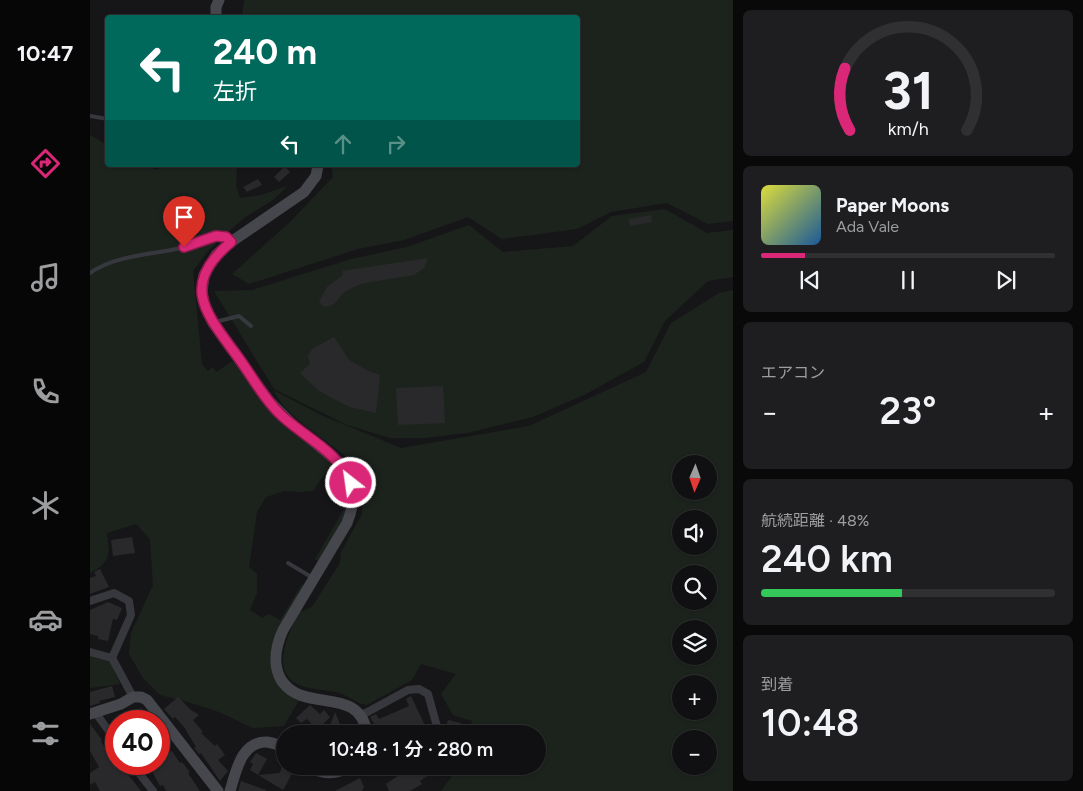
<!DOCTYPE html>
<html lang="ja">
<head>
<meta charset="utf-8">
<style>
	body { margin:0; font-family:Figtree,"Noto Sans JP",sans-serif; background:#1e1e20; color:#f1f3f6; height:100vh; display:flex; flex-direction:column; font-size:19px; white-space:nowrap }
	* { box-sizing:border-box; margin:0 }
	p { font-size:16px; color:#9c9d9f }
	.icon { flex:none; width:28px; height:28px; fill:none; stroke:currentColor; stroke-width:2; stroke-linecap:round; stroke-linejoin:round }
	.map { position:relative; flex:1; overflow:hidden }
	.drawer { display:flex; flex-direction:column; gap:10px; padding:10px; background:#09090a; width:350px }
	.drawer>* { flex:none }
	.hud { position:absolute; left:15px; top:15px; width:475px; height:152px; border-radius:5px; box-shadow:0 1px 4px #0004,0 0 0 1px #303032; background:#00695c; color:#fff; overflow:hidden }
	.needle { width:32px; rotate:182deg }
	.tools { position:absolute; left:582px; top:455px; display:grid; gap:10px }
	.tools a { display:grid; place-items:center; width:45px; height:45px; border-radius:50%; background:#101012; box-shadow:0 1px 4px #0004,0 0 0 1px #303032; font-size:25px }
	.speed { position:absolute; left:15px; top:710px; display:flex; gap:10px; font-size:25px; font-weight:700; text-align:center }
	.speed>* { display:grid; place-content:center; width:65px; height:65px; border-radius:50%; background:#101012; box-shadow:0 1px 4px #0004,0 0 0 1px #303032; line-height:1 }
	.speed .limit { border:8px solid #d22; background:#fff; color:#111 }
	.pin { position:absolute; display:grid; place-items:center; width:42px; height:42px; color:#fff; margin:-51px -21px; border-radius:50% 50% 50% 0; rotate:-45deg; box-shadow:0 0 5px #0007 }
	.pin .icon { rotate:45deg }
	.me { position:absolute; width:55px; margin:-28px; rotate:330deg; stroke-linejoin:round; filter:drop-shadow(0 0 4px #0008) }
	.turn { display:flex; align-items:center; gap:18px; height:105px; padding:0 25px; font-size:22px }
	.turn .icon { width:65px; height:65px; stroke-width:2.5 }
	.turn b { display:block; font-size:35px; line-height:42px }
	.lanes { display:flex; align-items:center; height:48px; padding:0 25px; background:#0003; justify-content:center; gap:25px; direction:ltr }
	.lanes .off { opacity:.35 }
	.big { font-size:38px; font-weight:600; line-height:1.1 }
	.drawer .card { flex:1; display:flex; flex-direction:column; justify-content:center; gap:8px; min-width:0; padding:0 18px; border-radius:8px; background:#1e1e20 }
	.drawer .dial { align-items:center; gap:0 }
	.dial svg { height:130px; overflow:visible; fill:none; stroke:#303032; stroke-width:7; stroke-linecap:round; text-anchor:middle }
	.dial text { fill:#f1f3f6; stroke:none }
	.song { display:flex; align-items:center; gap:15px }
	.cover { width:60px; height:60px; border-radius:8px; background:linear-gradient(135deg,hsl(60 70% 55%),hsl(210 70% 35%)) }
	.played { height:5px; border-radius:2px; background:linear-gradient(90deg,#db2777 15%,#303032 15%) }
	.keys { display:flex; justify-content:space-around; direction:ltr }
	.heat { display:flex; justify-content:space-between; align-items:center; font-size:28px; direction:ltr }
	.charge { height:8px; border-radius:4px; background:linear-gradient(90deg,#34c759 48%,#303032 0) }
	.trip { position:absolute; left:186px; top:725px; width:270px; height:50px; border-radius:25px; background:#101012; box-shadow:0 1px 4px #0004,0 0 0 1px #303032; font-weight:600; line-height:50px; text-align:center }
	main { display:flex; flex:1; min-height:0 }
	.menu { display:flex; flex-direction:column; width:90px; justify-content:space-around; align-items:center; background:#060607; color:#9c9d9f }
	.menu .icon { width:35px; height:35px }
	.menu .selected { color:#db2777 }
	.menu b { font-size:22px; color:#f1f3f6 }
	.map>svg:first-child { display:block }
	.green { fill:#1c231d; fill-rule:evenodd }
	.building { fill:#29292c }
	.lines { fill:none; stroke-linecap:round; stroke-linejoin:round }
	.lane { stroke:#37383d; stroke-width:4 }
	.street { stroke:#37383d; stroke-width:8 }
	.secondary { stroke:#45474d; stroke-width:11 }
	.route-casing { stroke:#8e194d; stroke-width:12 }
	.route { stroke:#db2777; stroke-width:9 }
</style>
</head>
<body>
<main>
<nav class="menu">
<b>10:47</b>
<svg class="icon selected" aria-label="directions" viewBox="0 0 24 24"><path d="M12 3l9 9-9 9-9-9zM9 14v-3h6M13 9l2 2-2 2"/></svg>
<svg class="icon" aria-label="music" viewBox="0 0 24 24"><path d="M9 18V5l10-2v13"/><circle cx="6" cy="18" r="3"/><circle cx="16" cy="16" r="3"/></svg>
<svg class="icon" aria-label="phone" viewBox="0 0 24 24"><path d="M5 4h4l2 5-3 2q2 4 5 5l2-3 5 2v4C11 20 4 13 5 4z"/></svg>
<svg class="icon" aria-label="climate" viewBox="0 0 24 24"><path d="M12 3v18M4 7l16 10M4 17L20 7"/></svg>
<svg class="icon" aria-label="car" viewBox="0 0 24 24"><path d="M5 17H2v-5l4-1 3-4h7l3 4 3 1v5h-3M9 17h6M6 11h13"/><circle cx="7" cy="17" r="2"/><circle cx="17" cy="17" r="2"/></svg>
<svg class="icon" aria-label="filters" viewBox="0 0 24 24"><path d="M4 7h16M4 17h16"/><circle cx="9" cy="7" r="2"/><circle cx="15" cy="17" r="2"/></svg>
</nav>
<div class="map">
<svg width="643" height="791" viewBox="0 0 643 791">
	<rect width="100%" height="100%" fill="#161618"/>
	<!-- green -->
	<g class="green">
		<polygon points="154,0 643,0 643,221 618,224 577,203 521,212 487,229 412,239 378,217 314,240 268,249 159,284 142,274 200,222 243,177 241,165 488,165 488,18 152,17"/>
		<path d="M0,135L17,145L18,165H57L66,170L76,165H147L146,185L150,198L171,195L197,186L183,200L154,218L137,233L118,251L103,271L112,364L118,371L123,367L126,372L143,361L243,462L223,491L208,492L194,491L176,497L167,512L159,567L167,574V593L160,610L172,618L179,614L190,620L212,584L215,586C208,600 200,613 192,626C189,632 184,638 183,643C175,667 187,690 209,700L194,726L163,728L129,712L98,702L70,695L53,678L39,654L41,633L63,585L60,539L46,524L17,533C20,555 21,562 0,573Z"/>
		<polygon points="575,209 617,233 643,230 643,277 618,281 575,321 554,362 496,394 443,417 377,433 335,438 300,438 257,425 184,389 124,291 162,290 261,259 317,247 379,225 413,252 483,246 522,216"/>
		<path d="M643,290V791H351L369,766H448V734H379L382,721L363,715L351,694L366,674L331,664L322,680L277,705C267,704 259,696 249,693C235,689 219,690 207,684C179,669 200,633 208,613L222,607L250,563L251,552L272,514L273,492L267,472L257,457L213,424L195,408L183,390L231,415L311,448L439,426L556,372L581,323L629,293ZM591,464H619V491H591ZM591,519H619V546H591ZM591,574H619V601H591ZM591,629H619V656H591ZM591,684H619V711H591ZM591,739H619V766H591Z"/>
		<polygon points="254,509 258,510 229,562 225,559"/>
		<polygon points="0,657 20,661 30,684 0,688"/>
	</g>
	<!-- building -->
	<g class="building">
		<polygon points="195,166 200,172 189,182 184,177"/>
		<polygon points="168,179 172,185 157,192 153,187"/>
		<polygon points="561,215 562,222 540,226 539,219"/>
		<polygon points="338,258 334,268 324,275 274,283 266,286 254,292 244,304 239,306 234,307 229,302 237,287 253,275 252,271"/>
		<polygon points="244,337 259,360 278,371 290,375 286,413 260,407 242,398 229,391 210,373 220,364 218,356 222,349"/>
		<polygon points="353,386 355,423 308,425 306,388"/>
		<polygon points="42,537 45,553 23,556 21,540"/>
		<polygon points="10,569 19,587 0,594 0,578 6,576 4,572"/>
		<polygon points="18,602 32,608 27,620 23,619 18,641 8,639 8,636 0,634 0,610"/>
		<polygon points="22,686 25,697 9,701 10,703 0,706 0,692"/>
		<polygon points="321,696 339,734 290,734 280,717 286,714 289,719 319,706 316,699"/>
		<polygon points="88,697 101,710 109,715 103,720 113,732 111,733 125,746 127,744 135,755 128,760 138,771 130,781 111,753 109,754 104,748 106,747 94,727 85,717 83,719 74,709"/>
		<polygon points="220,705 230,714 234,710 240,717 227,730 217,719 211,723 206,718"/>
		<polygon points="51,708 57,718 52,721 21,721 35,713 38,718"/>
		<polygon points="245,712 254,734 237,734"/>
		<polygon points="358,720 371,723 368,734 355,730"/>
		<polygon points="0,724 12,740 11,741 22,760 25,759 26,764 28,764 36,774 37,773 51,791 10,791 5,782 0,785 0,773 9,767 0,751"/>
		<polygon points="69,729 81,752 82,751 90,763 92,762 100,772 98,773 110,791 76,791 73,785 70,786 62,771 59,774 53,764 69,764"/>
		<polygon points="166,753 177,759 168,775 190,773 192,766 203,772 193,790 160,770 163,764 160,762"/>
		<polygon points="326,766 352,766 330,781 332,784 320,791 299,791 296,784 312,773 326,768"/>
		<polygon points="270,778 274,787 272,791 245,791"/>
		<polygon points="151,781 176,790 176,791 148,791"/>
	</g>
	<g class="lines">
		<!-- lane -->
		<g class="lane">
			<polyline points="0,116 18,119"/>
			<path d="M0,273C26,255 60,255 91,248C106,244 120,235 136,237L139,241"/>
			<polyline points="125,322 149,316 161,326"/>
			<polyline points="198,563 223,578"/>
		</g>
		<!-- street -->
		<g class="street">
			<polyline points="0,601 24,593 39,601 41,615 22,658"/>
			<polyline points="0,652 22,658 43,697"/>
			<polyline points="5,712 26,741"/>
			<polyline points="270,716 318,690 329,689 338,694 349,734"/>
			<polyline points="42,764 63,791"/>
			<polyline points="289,766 299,769 306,766"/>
		</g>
		<!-- secondary -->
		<g class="secondary">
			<polyline points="126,18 126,7 129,0"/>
			<path d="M228,165L226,176L214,192L141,242L126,255L114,275L112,293L114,303L123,323L179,401L202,424L251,464C266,485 266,500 257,523L193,630C182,654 181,683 210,695C236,705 272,695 277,734"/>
			<polyline points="0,714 31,704 43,697 51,697 57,700 128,791"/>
			<path d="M219,766C233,776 248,774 263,766"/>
			<path d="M140,791C146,772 151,741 177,742C183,743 190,745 195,749"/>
		</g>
	</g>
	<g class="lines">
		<!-- route casing -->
		<g class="route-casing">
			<path id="route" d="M94,247L126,236L136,237L141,242C91,284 114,311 145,353C161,374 172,397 191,415C214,437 249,452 261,483"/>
		</g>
		<!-- route -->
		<use href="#route" class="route"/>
	</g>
</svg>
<div class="tools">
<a><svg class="needle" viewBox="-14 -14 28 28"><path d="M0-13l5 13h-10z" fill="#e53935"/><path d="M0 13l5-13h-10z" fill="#9c9d9f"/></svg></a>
<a><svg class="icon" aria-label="sound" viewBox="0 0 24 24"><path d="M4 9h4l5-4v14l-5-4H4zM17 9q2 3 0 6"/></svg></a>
<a><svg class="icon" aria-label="search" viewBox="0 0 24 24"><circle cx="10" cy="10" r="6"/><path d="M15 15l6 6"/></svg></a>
<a><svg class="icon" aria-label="layers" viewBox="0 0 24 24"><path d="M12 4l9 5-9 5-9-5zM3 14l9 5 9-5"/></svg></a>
<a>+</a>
<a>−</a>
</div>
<div class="speed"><div class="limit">40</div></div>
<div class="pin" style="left:94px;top:247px;background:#d93025"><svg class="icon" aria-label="arrive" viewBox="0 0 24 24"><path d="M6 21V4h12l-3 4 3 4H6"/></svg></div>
<svg class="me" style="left:261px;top:483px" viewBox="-20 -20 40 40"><circle r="17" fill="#db2777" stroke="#fff" stroke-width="3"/><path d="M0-11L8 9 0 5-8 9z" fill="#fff"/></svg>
<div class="trip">10:48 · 1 分 · 280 m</div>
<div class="hud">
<div class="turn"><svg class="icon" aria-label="left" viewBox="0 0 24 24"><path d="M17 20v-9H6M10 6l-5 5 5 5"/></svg><div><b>240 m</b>左折</div></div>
<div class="lanes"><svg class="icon" aria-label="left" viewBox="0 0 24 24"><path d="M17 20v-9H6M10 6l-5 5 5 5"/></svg><svg class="icon off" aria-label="ahead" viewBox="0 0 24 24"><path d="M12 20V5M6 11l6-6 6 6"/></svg><svg class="icon off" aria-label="right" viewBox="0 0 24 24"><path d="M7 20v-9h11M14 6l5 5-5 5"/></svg></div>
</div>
</div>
<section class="drawer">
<div class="card dial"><svg viewBox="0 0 100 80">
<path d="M14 69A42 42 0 1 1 86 69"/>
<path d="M14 69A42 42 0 0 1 11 31" stroke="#db2777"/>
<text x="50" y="56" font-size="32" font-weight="700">31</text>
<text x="50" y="72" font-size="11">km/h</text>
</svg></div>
<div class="card">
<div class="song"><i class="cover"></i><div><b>Paper Moons</b><p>Ada Vale</p></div></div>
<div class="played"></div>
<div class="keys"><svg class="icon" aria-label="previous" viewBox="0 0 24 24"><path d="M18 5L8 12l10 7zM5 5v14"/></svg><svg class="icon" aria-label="pause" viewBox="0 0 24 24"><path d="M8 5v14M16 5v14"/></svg><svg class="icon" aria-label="next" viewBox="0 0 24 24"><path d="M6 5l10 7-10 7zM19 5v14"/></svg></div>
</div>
<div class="card"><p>エアコン</p>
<div class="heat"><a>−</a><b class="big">23°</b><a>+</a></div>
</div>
<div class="card"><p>航続距離 · 48%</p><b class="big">240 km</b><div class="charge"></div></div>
<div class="card"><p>到着</p><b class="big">10:48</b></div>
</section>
</main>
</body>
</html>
